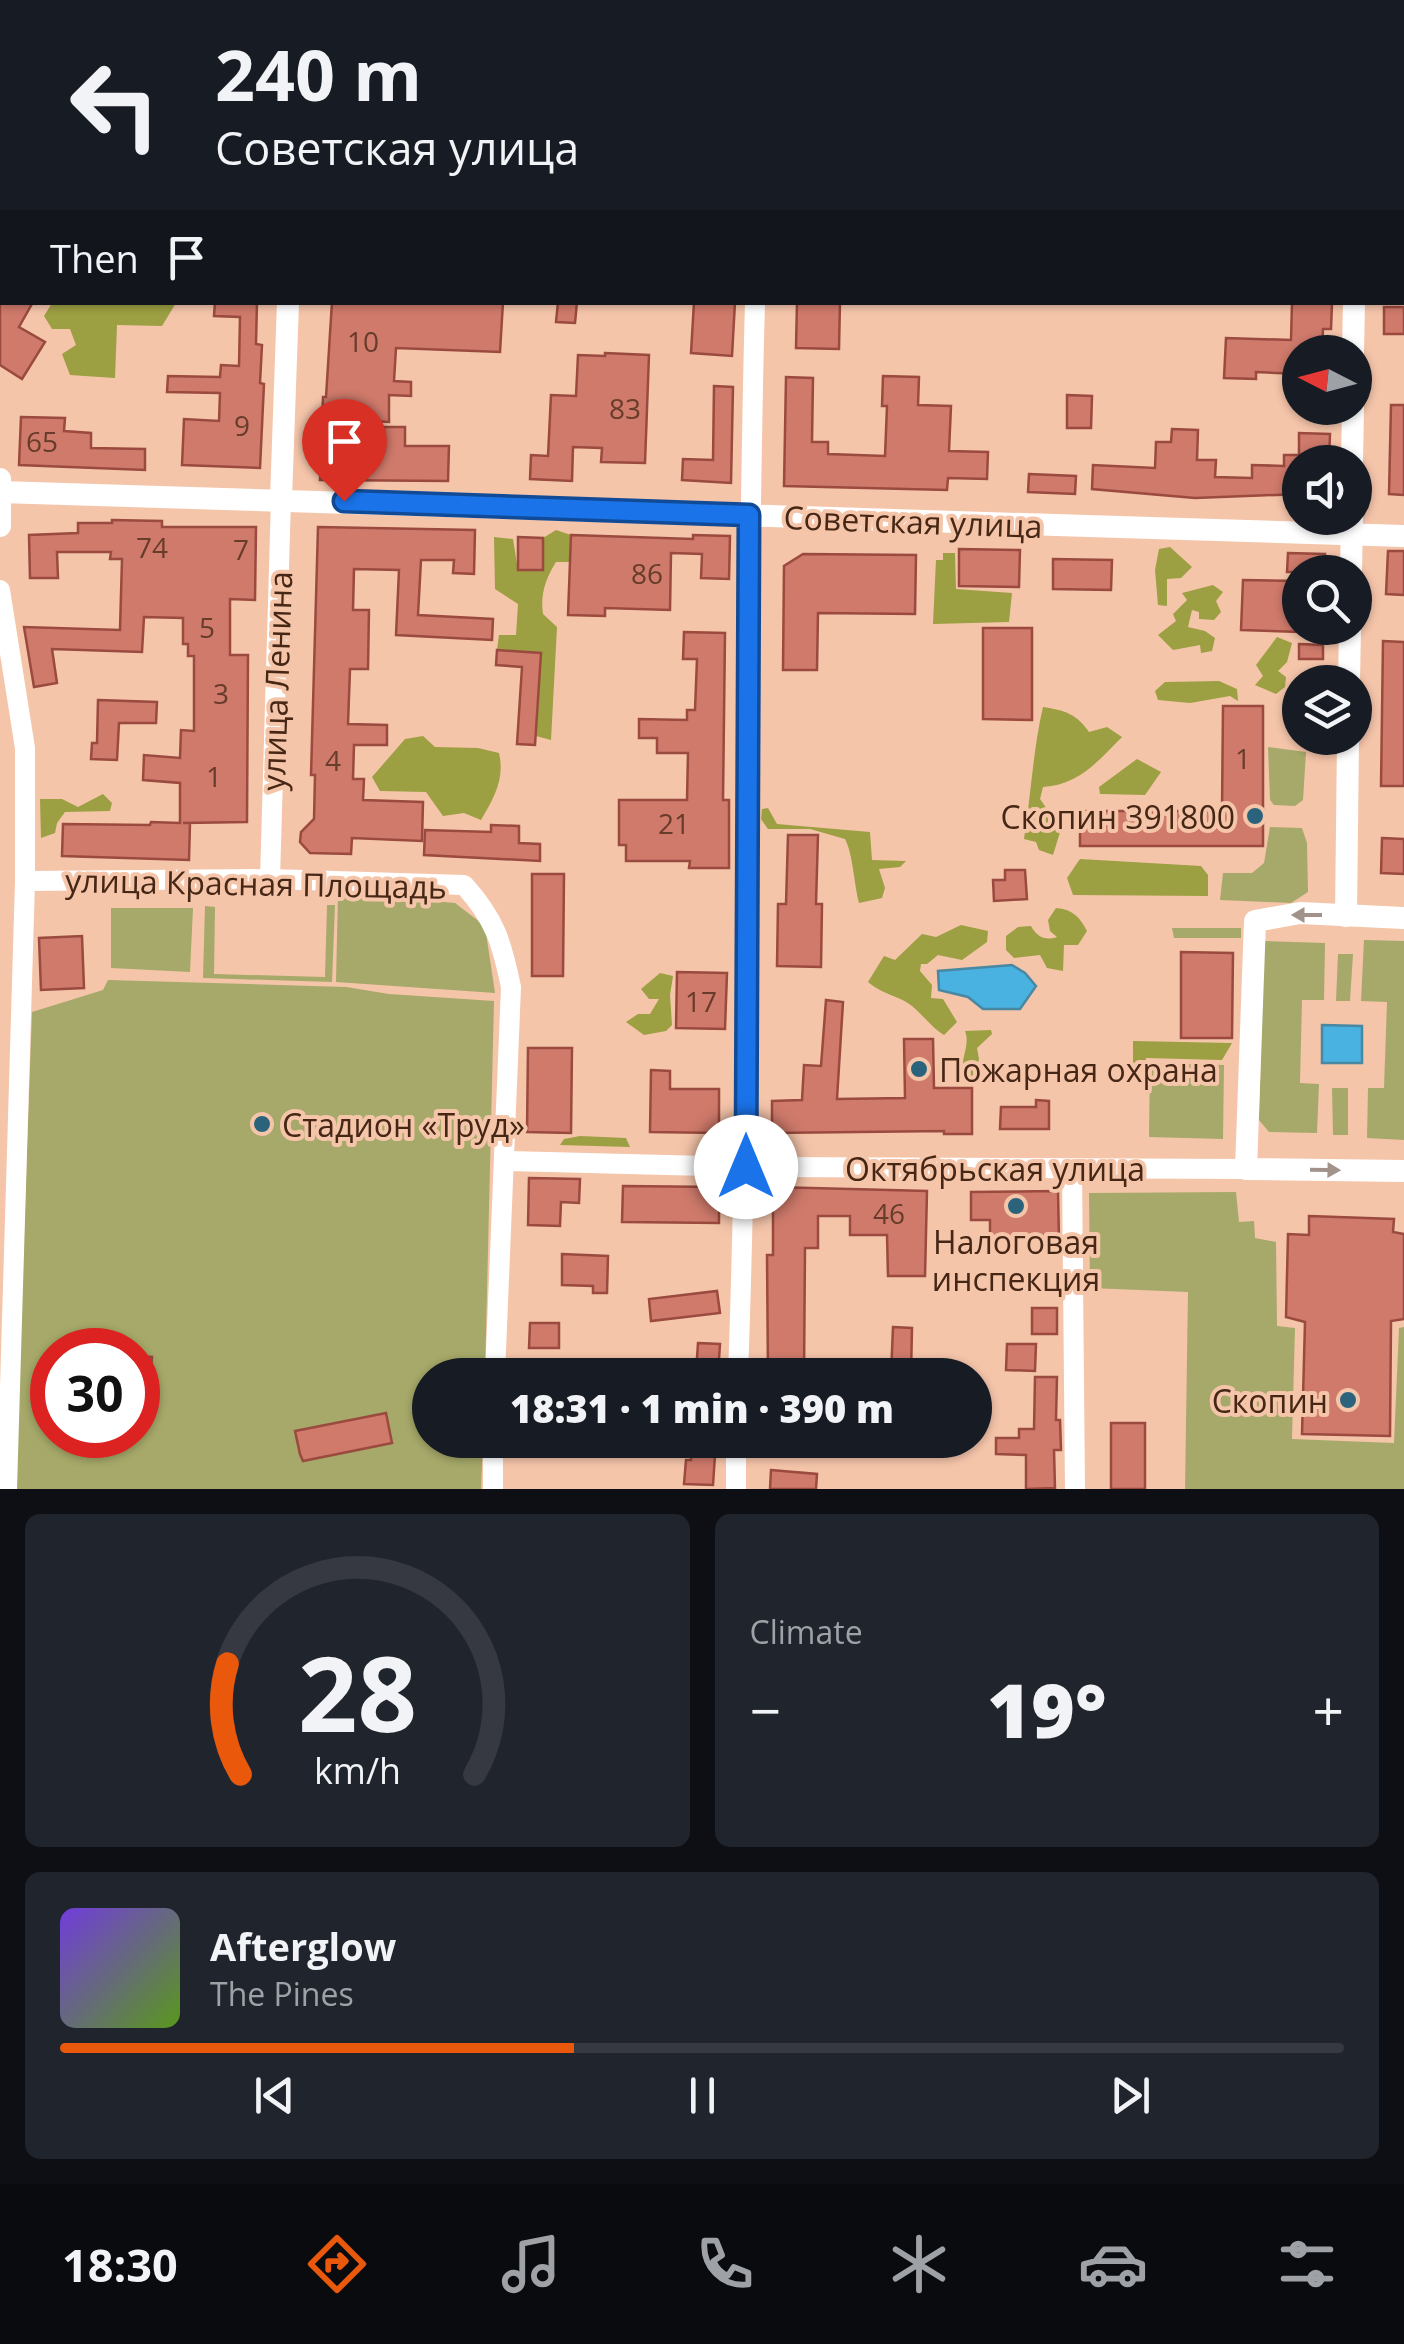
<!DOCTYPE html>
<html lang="en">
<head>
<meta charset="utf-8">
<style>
	body { margin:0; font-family:"Open Sans",sans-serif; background:#20242c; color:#f1f3f6; height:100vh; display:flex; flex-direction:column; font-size:38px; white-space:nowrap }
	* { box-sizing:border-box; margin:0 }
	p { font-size:32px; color:#9ea1a6 }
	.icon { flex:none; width:55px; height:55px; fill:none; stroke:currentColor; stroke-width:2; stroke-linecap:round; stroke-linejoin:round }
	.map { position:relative; height:1489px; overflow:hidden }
	.side { display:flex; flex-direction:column; gap:25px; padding:25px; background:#0d0f14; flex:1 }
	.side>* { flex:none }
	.top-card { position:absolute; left:0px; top:0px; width:1405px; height:305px; box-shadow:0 2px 8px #0004; background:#171b24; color:#f1f3f6; overflow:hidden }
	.needle { width:65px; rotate:276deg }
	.tools { position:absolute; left:1282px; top:335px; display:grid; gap:20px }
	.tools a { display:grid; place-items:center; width:90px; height:90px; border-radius:50%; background:#171b24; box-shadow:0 2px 8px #0004; font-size:50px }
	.speed { position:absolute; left:30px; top:1328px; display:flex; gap:20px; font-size:50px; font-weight:700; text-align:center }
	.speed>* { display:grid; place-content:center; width:130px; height:130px; border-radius:50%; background:#171b24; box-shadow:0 2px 8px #0004; line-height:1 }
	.speed .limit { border:15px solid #d22; background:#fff; color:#111 }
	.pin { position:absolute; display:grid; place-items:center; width:85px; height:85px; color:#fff; margin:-102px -42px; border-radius:50% 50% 50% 0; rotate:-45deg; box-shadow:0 0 10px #0007 }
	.pin .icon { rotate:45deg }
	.me { position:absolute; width:110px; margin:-55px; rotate:0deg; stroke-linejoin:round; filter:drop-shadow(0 0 8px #0008) }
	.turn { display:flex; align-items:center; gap:35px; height:210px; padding:0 50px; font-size:45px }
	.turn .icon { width:130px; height:130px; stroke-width:2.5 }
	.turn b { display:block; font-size:70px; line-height:85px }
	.then { display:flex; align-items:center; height:95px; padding:0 50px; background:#0003; gap:20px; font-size:38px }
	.big { font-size:75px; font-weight:800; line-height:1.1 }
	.side .tile { flex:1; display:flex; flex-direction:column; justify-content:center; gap:15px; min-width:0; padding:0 35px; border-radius:15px; background:#20242c }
	.side .dial { align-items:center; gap:0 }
	.dial svg { height:260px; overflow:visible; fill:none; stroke:#363941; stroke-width:7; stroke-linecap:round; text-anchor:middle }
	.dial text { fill:#f1f3f6; stroke:none }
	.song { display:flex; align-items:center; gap:30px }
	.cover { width:120px; height:120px; border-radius:15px; background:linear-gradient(135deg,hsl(260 70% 55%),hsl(90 70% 35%)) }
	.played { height:10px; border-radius:5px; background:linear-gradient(90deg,#ea580c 40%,#363941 40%) }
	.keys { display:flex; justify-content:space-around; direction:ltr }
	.heat { display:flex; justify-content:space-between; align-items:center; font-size:55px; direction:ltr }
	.side .tiles { flex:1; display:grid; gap:25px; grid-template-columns:1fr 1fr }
	.tile:last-child { grid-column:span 2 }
	.trip { position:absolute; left:412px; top:1358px; width:580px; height:100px; border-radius:50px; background:#171b24; box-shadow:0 2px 8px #0004; font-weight:800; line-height:100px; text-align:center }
	.dock { display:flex; height:160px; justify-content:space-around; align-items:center; background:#090b0e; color:#9ea1a6 }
	.dock .icon { width:70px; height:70px }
	.dock .active { color:#ea580c }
	.dock b { font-size:45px; color:#f1f3f6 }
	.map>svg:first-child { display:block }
	.green { fill:#a6a969; fill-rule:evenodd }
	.forest { fill:#9c9f42 }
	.water { fill:#4ab2e0; stroke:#4988a3; stroke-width:2.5 }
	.building { fill:#cf7a6b; stroke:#9a4a3e; stroke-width:2.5 }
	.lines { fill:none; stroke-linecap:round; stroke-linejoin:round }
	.minor { stroke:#fff; stroke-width:20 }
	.tertiary { stroke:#fff; stroke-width:22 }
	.secondary { stroke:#c1f4e7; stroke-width:28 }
	.oneway { fill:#a2938a }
	.route-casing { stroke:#114b97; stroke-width:25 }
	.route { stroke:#1a73e8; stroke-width:18 }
	.poi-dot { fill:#2b637d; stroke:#f5c5aa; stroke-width:4 }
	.labels { text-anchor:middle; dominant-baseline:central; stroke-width:8; stroke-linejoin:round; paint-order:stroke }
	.number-label { font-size:28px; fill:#683c2a }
	.street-label { font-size:32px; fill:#462715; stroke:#f5c5aa }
	.poi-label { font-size:32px; fill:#462715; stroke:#f5c5aa; text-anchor:end }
</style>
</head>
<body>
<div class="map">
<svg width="1404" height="1489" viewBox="0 0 1404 1489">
	<rect width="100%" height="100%" fill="#f5c5aa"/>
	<!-- green -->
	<g class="green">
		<polygon points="1268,747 1306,752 1303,800 1295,806 1274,805 1270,800"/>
		<polygon points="1270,827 1302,828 1307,843 1308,892 1291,903 1220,900 1223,873 1252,873 1264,863"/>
		<polygon points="338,893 455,903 485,926 495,993 336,982"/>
		<polygon points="327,905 335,905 332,982 203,978 205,906 215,907 214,974 325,977"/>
		<polygon points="111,908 193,908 190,972 111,968"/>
		<polygon points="1172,928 1241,928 1241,938 1174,938"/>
		<polygon points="1364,940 1404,941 1404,1140 1367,1138 1368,1088 1384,1088 1387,1002 1361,1001"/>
		<polygon points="1264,941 1325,943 1324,1000 1302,1000 1300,1083 1319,1084 1317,1133 1269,1132 1259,1120"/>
		<polygon points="1338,954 1353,954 1350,1001 1336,1001"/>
		<path d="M108,980L346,987L389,994L494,1001L485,1375H430V1440H483L481,1489H15L32,1012L103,990ZM52,1350H138V1435H52Z"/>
		<polygon points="1150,1063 1224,1065 1223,1139 1149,1137"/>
		<polygon points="1332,1088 1348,1088 1348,1135 1333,1135"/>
		<polygon points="1236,1192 1239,1222 1254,1221 1255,1238 1276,1242 1277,1326 1295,1328 1292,1439 1394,1443 1399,1328 1404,1327 1404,1489 1185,1489 1188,1292 1090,1288 1089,1193"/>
	</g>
	<!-- forest -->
	<g class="forest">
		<polygon points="188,302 176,303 162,326 117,325 115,378 70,375 62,354 76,345 70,329 52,329 44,316 52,303"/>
		<path d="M556,530L571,535L570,562H556C546,578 540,594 543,614L557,627L551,740L536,736L541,653L497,650L499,635H516L518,604L495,589L494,537L513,539L518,570H542L543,538Z"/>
		<polygon points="1170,547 1192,567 1181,578 1167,579 1167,606 1158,605 1155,570 1159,549"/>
		<polygon points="943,553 955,553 956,589 1012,593 1009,622 933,624 936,560 943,560"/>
		<polygon points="1213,585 1223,592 1216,601 1221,612 1214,620 1199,619 1199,612 1192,610 1188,627 1205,631 1215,638 1212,651 1201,653 1200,645 1173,650 1158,635 1176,621 1173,614 1187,600 1182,593"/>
		<polygon points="1277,637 1292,643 1287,662 1278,671 1286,677 1285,687 1276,694 1255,685 1263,676 1256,665"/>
		<polygon points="1219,681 1237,689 1238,701 1230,696 1190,703 1158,700 1155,691 1165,682"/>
		<path d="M1043,707C1064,710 1077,714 1089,732L1107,727L1122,737C1098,761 1079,785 1043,787L1040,799L1061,829L1053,855L1039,850L1036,842L1024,839C1031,795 1033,750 1043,707Z"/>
		<path d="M423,736L435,747L478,748L499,753C505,779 494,798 481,820L464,813L443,816L426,792L380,791L372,777L405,739Z"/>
		<polygon points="1137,759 1161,772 1145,795 1100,794 1099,787"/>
		<polygon points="103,794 112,803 110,811 65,812 57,823 55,833 41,838 40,799 62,799 78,807"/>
		<path d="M768,808L777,824L870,832L872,860L906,861L900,867L879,869L885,888L882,898L859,903C854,884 853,854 845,839L810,829H768L761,819L762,809Z"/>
		<polygon points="1080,859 1201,866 1208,875 1208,896 1073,895 1067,878"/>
		<path d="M1056,908C1072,909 1080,917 1087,931L1078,945H1064L1063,971L1047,968L1040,955L1014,958L1006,950V936L1018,927L1031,926C1037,937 1045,941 1057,937L1050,931L1048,920Z"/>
		<path d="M961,925L988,931L987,942L962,960L938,955L927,964H921L920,971L932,985L931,998L943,999L957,1022L944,1035C931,1027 924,1016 912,1006C900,996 885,996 868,982L884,956L895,960L922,934L936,937Z"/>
		<polygon points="660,973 673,976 670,995 672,1025 666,1031 644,1035 626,1022 638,1014 650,1014 659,999 649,999 641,989"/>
		<path d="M991,1030L992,1034L977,1048L979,1059L974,1079L960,1080C959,1064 971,1045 965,1031Z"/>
		<polygon points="1133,1041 1232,1043 1222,1060 1146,1058 1145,1072 1133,1072"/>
		<polygon points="580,1136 626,1138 630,1147 560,1145 564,1139"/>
	</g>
	<!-- water -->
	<g class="water">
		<polygon points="1012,965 1025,973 1036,986 1020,1009 983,1009 968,997 939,990 938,971"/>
		<polygon points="1322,1025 1362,1026 1362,1063 1322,1063"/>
	</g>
	<!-- building -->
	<g class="building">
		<polygon points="0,302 33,302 19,327 45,342 22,379 0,365"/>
		<polygon points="215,302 257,302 256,344 262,345 260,383 264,384 260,468 182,465 184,419 219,421 220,393 167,392 168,376 220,377 221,365 239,366 240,317 214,316"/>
		<polygon points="332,302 503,302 500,352 396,348 394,381 411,382 411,396 389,395 389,422 349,420 348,449 384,449 384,427 405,427 405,446 449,446 448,481 320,480 323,397 326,397"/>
		<polygon points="558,302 577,302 575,323 556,322"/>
		<polygon points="694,302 735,302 732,356 691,353"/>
		<polygon points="797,302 840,302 839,349 796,348"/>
		<polygon points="1292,302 1332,303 1331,329 1323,329 1322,352 1300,352 1300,374 1256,372 1256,379 1224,378 1226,338 1291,340"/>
		<rect x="1384" y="307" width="20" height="27"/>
		<polygon points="605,353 649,355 645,463 601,462 602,448 573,447 572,481 530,479 531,455 548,456 551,395 576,396 578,355 605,356"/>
		<polygon points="883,376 919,377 918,405 951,406 949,451 988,452 987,479 948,478 947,490 784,486 786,377 813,378 812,442 828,442 828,454 885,456 887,406 882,406"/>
		<polygon points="714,386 733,387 731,483 682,480 683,459 713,460"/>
		<polygon points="1067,395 1092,396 1091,428 1067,428"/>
		<polygon points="1391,405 1404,405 1404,495 1389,494"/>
		<polygon points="21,417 65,418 64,431 91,433 91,448 145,449 145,470 19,465"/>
		<polygon points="1172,429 1198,430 1197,460 1216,460 1215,477 1252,478 1252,465 1284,466 1284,455 1299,455 1299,433 1330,434 1329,462 1300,462 1300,494 1195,498 1092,489 1093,465 1155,468 1156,442 1171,442"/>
		<polygon points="1029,474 1076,476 1075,494 1028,492"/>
		<polygon points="112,520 162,521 162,527 256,527 255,600 230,599 230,655 248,655 247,822 183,823 190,823 189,860 62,856 63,824 150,825 151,822 180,823 180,783 143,780 144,755 180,758 181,730 194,731 194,656 188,656 188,644 183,644 183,618 144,617 142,652 52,649 57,683 34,687 24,627 120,630 122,559 110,559 111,552 57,552 58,578 30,578 29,535 78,533 78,523 112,523"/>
		<polygon points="318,527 475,530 474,574 453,573 454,560 421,560 418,615 493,619 492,640 396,635 399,570 354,569 353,610 369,610 368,669 350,669 348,724 387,725 387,745 354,745 353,779 364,779 363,800 423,802 422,841 352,838 351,854 310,853 300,842 301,832 314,819 315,775 311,775"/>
		<polygon points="571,535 693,539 693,535 730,536 729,579 701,578 702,554 671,553 670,610 605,608 605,616 568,615"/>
		<polygon points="518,537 543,538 543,570 518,570"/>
		<polygon points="959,549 1020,550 1019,587 959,586"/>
		<polygon points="1388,551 1404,551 1404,595 1386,594"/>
		<polygon points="1288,553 1325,554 1325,572 1287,572"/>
		<polygon points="803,554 916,555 915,614 818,613 817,670 783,670 784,566"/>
		<polygon points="1053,559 1112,560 1111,590 1053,589"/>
		<polygon points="1243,580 1300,581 1300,632 1241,630"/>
		<polygon points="983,628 1032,628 1032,720 983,719"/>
		<polygon points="684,632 725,633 723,800 729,800 729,868 689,868 690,861 626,861 626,845 619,845 619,800 687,800 688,753 657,753 657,738 639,738 639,719 687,720 687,710 695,710 697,659 683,659"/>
		<polygon points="1383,641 1404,642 1404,786 1381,786"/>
		<polygon points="1299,644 1323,645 1323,659 1299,659"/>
		<polygon points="497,650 541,653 535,745 517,744 522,667 496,665"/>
		<polygon points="98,700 157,702 156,723 119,723 117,760 91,759 92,743 97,743"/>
		<polygon points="1223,706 1263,706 1263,846 1080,846 1080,811 1222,811"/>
		<polygon points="491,825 519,826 519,843 540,844 540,861 424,855 425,830 491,832"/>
		<polygon points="788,835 818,835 816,904 822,904 821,967 777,966 778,904 786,904"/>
		<polygon points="1382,838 1404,839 1404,874 1381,873"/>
		<polygon points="1005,870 1025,870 1027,899 994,901 993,880 1005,880"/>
		<polygon points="532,874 564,874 563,976 532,976"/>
		<polygon points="82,936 84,988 41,990 39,938"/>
		<polygon points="1181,952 1233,953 1232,1038 1181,1038"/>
		<polygon points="677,972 727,973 725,1029 676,1028"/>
		<polygon points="826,1000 843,1002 837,1099 905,1098 904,1039 933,1039 934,1088 972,1088 972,1134 944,1134 944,1131 772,1133 772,1101 802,1100 804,1065 821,1066"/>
		<polygon points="528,1048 572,1048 571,1133 527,1132"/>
		<polygon points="651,1070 670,1071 670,1089 719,1089 719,1133 650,1132"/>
		<polygon points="1036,1100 1049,1101 1049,1129 1000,1129 1001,1107 1036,1107"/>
		<polygon points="529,1178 580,1179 579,1203 561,1202 560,1226 528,1225"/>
		<polygon points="623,1186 719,1187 719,1223 622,1222"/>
		<polygon points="773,1187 927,1191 925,1276 888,1276 887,1235 850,1235 850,1216 818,1216 818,1248 805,1248 804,1375 768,1375 767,1255 773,1255"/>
		<polygon points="1058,1191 1059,1239 990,1240 990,1220 971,1220 971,1192"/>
		<polygon points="1309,1216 1394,1219 1393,1232 1404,1234 1404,1319 1391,1321 1390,1436 1302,1434 1305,1322 1286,1317 1288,1234 1309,1235"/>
		<polygon points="562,1254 608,1256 607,1293 593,1293 593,1286 562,1285"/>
		<polygon points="717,1291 720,1313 651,1321 649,1299"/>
		<rect x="1032" y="1308" width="25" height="26"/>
		<polygon points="530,1323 559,1323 559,1348 529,1348"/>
		<polygon points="893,1327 912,1328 911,1375 891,1375"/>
		<polygon points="698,1343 720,1344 718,1375 696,1373"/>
		<polygon points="1007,1344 1036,1344 1035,1371 1006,1370"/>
		<polygon points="138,1356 152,1357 148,1404 138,1404"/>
		<polygon points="1035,1377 1057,1377 1056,1420 1060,1420 1061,1450 1054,1450 1055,1488 1026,1489 1026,1455 996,1454 996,1438 1019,1438 1019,1429 1034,1429"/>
		<polygon points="386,1413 392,1443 303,1461 300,1454 295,1431"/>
		<rect x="1111" y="1423" width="34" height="66"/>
		<polygon points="691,1440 716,1440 713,1485 684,1484 686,1460 691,1460"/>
		<polygon points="771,1470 817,1474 816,1489 770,1489"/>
	</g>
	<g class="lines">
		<!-- minor -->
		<g class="minor">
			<polyline points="765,2 765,0"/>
			<polyline points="1358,2 1358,0"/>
			<polyline points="0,590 25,748 25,881 7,1489"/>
			<polyline points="270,879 281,499"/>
			<path d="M25,881L270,879L464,885C495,919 502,943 511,987L495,1375"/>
			<polyline points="504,1161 746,1167 1246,1169"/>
			<polyline points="1072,1169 1075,1489"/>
			<path d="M738,1375C751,1018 745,660 755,302"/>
			<polyline points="493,1440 493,1489"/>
			<polyline points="736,1489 736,1440"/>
		</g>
		<!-- tertiary -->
		<g class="tertiary">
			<polyline points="300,2 300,0"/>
			<polyline points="1353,352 1354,302"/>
			<polyline points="1352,462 1353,408"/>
			<polyline points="1,492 1404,536"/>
			<polyline points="281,499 288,302"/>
			<polyline points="0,526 0,479"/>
			<polyline points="1351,572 1352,518"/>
			<polyline points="1349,682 1350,628"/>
			<polyline points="1346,916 1348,738"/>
			<polyline points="1404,918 1300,913 1255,921 1246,1169 1404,1171"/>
		</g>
		<!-- secondary -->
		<g class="secondary">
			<polyline points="0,104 2,104"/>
			<polyline points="1402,152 1404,152"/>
		</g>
	</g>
	<!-- one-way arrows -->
	<defs><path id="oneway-solid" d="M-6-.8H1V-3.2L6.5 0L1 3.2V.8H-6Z" transform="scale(2.5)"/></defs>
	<g class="oneway">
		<use href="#oneway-solid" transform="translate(1307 915) rotate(180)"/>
		<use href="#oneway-solid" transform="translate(1325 1170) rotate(1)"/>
	</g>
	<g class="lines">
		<!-- route casing -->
		<g class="route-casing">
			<polyline id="route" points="344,501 749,515 746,1167"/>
		</g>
		<!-- route -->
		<use href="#route" class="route"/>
	</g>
	<!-- markers -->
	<g class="poi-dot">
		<circle cx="1255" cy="816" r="10"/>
		<circle cx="919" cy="1069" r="10"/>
		<circle cx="262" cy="1124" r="10"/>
		<circle cx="1016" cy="1206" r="10"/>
		<circle cx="1348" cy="1400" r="10"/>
	</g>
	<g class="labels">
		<!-- number labels -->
		<g class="number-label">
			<text x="363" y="341">10</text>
			<text x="625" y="408">83</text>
			<text x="242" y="425">9</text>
			<text x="42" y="441">65</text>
			<text x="152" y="547">74</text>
			<text x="241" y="549">7</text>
			<text x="647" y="573">86</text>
			<text x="207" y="627">5</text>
			<text x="221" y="693">3</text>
			<text x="1243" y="758">1</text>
			<text x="333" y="760">4</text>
			<text x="214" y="776">1</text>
			<text x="674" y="823">21</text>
			<text x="701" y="1001">17</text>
			<text x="889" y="1213">46</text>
		</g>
		<!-- street labels -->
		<g class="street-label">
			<text transform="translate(913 521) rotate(2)">Советская улица</text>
			<text transform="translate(276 681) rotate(-88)">улица Ленина</text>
			<text transform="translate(256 883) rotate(1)">улица Красная Площадь</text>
			<text x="995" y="1168">Октябрьская улица</text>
		</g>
		<!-- poi labels -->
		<g class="poi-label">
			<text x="1235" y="816">Скопин 391800</text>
			<text x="939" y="1069" text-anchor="start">Пожарная охрана</text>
			<text x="282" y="1124" text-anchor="start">Стадион «Труд»</text>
			<text x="1016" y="1241" text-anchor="middle">Налоговая<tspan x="1016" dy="37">инспекция</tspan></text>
			<text x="1328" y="1400">Скопин</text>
		</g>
	</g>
</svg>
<div class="tools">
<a><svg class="needle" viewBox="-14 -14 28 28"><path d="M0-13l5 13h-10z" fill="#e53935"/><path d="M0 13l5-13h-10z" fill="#9ea1a6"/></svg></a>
<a><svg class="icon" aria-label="sound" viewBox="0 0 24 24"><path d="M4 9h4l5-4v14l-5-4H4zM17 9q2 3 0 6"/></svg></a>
<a><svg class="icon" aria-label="search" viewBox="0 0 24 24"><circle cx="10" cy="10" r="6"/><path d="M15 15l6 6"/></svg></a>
<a><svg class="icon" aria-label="layers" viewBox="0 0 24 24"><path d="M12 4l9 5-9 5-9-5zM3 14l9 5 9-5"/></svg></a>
</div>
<div class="speed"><div class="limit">30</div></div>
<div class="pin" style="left:344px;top:501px;background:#d93025"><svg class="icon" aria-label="arrive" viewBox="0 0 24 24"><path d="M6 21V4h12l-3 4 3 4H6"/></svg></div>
<svg class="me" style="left:746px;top:1167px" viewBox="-20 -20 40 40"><circle r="19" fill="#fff"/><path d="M0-13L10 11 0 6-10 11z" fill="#1a73e8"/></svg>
<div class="trip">18:31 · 1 min · 390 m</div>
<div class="top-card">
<div class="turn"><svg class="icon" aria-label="left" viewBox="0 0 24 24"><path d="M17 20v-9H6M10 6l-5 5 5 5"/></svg><div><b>240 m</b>Советская улица</div></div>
<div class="then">Then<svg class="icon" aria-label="arrive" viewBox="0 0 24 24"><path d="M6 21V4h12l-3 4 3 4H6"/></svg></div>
</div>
</div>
<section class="side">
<div class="tiles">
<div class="tile dial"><svg viewBox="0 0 100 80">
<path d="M14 69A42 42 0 1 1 86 69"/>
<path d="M14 69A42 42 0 0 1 10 35" stroke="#ea580c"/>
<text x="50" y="56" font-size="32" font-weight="700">28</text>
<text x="50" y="72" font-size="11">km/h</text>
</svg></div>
<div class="tile"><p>Climate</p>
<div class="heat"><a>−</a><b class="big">19°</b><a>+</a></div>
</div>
<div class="tile">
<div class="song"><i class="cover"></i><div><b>Afterglow</b><p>The Pines</p></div></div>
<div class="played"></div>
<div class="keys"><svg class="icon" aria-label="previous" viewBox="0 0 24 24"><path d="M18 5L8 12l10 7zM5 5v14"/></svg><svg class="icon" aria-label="pause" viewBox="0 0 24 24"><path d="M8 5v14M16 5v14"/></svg><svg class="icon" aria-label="next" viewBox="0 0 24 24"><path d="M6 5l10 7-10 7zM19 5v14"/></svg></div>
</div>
</div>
</section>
<nav class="dock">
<b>18:30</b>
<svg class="icon active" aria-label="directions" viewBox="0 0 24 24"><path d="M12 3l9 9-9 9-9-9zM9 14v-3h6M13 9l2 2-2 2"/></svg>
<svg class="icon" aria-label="music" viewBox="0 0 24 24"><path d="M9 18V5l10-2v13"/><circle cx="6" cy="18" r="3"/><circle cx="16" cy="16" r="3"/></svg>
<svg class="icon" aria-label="phone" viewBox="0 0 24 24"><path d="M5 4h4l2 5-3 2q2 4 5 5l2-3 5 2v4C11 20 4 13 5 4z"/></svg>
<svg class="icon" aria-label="climate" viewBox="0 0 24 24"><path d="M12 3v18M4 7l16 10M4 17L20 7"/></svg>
<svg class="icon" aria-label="car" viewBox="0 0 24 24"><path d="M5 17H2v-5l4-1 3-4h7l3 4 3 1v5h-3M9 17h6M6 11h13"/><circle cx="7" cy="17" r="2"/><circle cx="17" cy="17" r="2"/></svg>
<svg class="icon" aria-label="filters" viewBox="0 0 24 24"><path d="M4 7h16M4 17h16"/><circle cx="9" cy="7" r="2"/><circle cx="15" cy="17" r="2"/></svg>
</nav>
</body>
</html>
